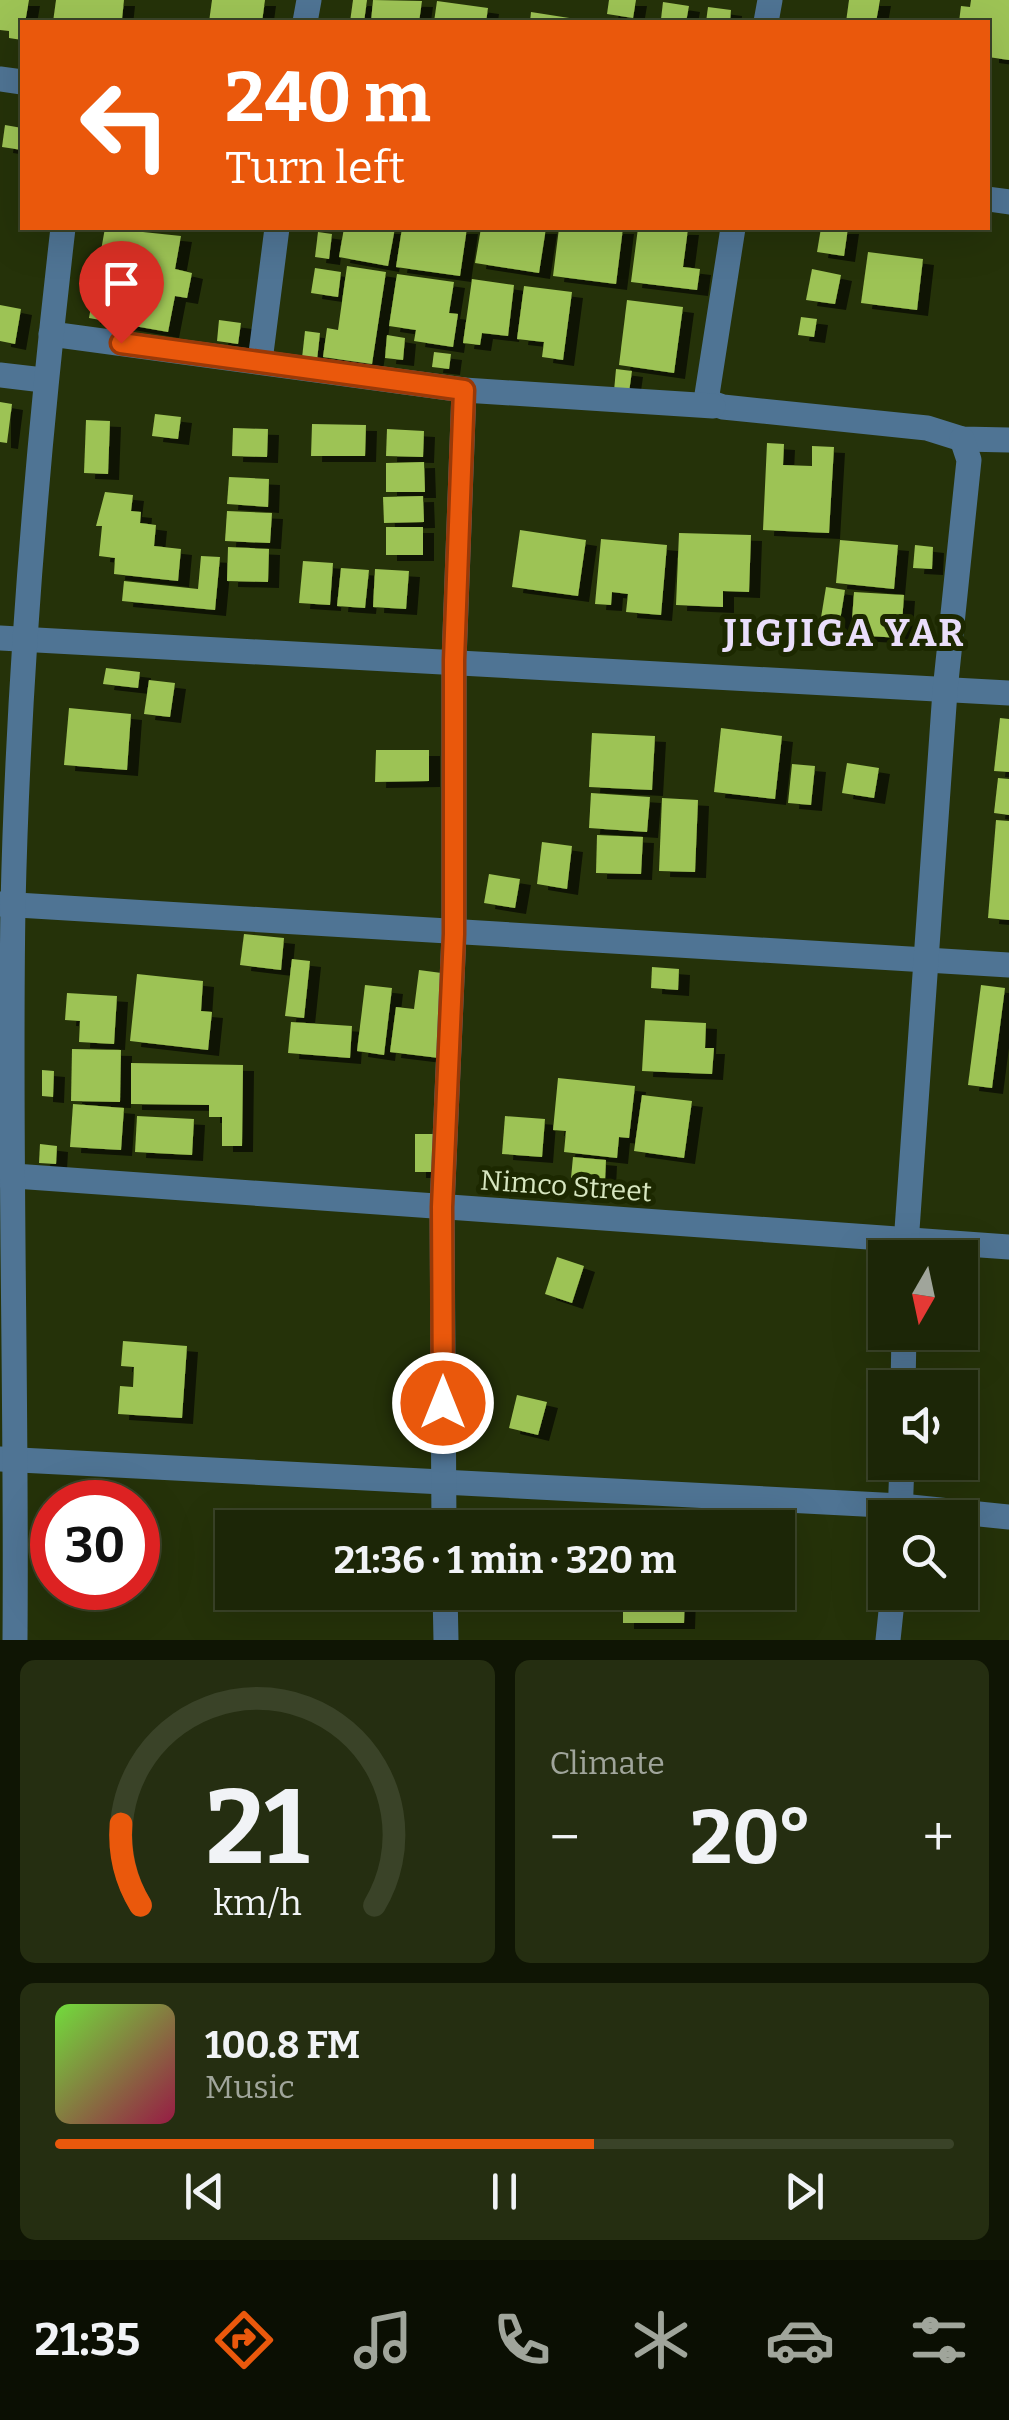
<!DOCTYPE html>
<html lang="en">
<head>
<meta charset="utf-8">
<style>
	body { margin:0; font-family:Bitter,serif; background:#252e11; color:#f1f3f6; height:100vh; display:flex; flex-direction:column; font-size:38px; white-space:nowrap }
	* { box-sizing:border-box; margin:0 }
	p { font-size:32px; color:#a0a59b }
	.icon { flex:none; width:55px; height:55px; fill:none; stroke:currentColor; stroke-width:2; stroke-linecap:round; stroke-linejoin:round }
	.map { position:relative; height:1640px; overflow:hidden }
	.panel { display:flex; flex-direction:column; gap:20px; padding:20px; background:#0f1504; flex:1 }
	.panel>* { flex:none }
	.banner { position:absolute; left:20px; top:20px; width:970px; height:210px; border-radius:0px; box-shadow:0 10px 40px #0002,0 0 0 2px #3a4328; background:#ea580c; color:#fff; overflow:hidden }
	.needle { width:65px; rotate:189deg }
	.fabs { position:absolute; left:868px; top:1240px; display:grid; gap:20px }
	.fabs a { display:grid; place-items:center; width:110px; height:110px; border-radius:0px; background:#1c2607; box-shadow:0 10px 40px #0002,0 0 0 2px #3a4328; font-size:50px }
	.speed { position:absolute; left:30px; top:1480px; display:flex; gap:20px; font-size:50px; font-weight:700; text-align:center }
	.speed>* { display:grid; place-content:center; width:130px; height:130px; border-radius:50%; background:#1c2607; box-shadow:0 10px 40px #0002,0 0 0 2px #3a4328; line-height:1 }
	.speed .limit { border:15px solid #d22; background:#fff; color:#111 }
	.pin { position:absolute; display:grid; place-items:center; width:85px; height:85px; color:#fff; margin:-102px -42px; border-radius:50% 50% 50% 0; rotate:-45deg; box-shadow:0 0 10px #0007 }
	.pin .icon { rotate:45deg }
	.me { position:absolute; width:110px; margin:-55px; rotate:0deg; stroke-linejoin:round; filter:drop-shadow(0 0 8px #0008) }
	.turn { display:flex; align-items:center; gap:35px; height:210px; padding:0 40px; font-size:45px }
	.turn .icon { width:130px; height:130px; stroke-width:2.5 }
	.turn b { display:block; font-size:70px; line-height:85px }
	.big { font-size:75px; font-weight:700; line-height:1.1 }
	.panel .tile { flex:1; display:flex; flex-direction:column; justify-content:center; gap:15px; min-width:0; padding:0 35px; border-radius:15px; background:#252e11 }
	.panel .dial { align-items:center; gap:0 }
	.dial svg { height:260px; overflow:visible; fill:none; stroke:#3a4328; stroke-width:7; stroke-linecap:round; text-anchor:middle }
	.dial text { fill:#f1f3f6; stroke:none }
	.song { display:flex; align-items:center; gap:30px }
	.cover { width:120px; height:120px; border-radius:15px; background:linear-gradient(135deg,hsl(100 70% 55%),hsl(340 70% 35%)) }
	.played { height:10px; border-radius:5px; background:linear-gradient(90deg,#ea580c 60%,#3a4328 60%) }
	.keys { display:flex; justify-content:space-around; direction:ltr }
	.heat { display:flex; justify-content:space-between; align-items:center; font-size:55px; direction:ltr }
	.panel .tiles { flex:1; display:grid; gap:20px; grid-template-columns:1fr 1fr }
	.tile:last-child { grid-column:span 2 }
	.trip { position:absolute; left:215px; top:1510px; width:580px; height:100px; border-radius:0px; background:#1c2607; box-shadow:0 10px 40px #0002,0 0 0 2px #3a4328; font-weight:700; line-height:100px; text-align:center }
	.tab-bar { display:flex; height:160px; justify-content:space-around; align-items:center; background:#0b0f03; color:#a0a59b }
	.tab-bar .icon { width:70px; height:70px }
	.tab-bar .active { color:#ea580c }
	.tab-bar b { font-size:45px; color:#f1f3f6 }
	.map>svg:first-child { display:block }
	.building { fill:#9dc354; filter:url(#shadow) }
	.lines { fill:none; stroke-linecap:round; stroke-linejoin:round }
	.minor { stroke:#4f7494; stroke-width:25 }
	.route-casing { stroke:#983908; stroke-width:25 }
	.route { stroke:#ea580c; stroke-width:18 }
	.labels { text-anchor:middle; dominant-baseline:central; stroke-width:10; stroke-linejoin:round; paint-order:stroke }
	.street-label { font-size:28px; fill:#d7e6c0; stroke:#1c2800 }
	.district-label { font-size:38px; font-weight:bold; letter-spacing:2.5px; fill:#eadefa; stroke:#1c2800 }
</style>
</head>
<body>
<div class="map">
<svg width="1009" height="1640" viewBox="0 0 1009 1640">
	<defs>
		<filter id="shadow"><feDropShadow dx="11" dy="6" stdDeviation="0" flood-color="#0009"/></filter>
	</defs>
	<rect width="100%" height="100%" fill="#253209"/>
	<!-- building -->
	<g class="building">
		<polygon points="0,0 29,0 22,40 9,38 9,31 0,30"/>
		<polygon points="56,0 124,0 122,19 53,22"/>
		<polygon points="212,0 265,0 262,22 209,22"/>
		<polygon points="353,0 367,0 364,22 350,22"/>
		<polygon points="373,0 422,1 419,22 371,22"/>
		<polygon points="609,0 636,0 633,18 607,14"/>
		<polygon points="849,0 880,0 876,22 846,22"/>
		<polygon points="971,0 1009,0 1009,60 988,57 988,22 959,22 961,6 970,7"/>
		<polygon points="437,1 488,8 486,22 434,22"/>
		<polygon points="663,2 689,6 686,22 661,19"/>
		<polygon points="708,7 731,10 730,22 706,22"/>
		<polygon points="531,12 582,20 582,22 530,22"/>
		<polygon points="5,125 22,128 22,150 2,147"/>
		<polygon points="105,228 181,236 175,269 192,273 187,298 175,296 168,332 89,318"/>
		<polygon points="344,228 395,228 388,266 339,257"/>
		<polygon points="402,228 467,228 460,276 396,267"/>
		<polygon points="481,228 546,228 539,273 475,263"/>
		<polygon points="559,228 623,228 616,284 553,276"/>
		<polygon points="638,228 688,229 683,267 700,269 697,290 631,282"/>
		<polygon points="821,228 848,228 844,256 817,252"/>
		<polygon points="318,232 332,234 329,259 315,257"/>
		<polygon points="868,252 923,259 917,310 861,303"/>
		<polygon points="347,266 386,272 372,364 323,357 327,328 338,330"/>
		<polygon points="315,268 341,272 338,297 311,293"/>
		<polygon points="812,269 841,275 835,304 806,300"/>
		<polygon points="397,274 454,282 449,313 458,314 453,347 414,341 416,330 389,326"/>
		<polygon points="472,279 514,285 508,336 482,333 480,345 463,343"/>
		<polygon points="524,286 572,292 563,360 542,357 544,342 517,339"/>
		<polygon points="627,300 683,307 674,373 619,365"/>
		<polygon points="0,305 21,309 15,344 0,341"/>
		<polygon points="801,317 817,319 814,337 798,335"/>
		<polygon points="219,320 241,323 238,344 217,341"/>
		<polygon points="305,331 320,333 317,360 302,358"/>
		<polygon points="387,335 405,338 403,360 385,358"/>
		<polygon points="434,352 451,354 449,369 432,367"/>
		<polygon points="616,369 632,371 629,392 614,391"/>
		<polygon points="0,402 12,404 7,443 0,442"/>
		<polygon points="155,414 181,417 178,439 152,436"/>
		<polygon points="86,420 110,421 108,474 84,473"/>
		<polygon points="312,424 366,425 365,456 311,456"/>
		<polygon points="233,428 268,429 267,457 232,456"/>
		<polygon points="387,429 424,431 423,457 386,456"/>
		<polygon points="767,443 784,444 783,465 812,466 812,446 834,447 829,533 763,530"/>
		<polygon points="424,462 425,492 386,492 386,463"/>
		<polygon points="229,477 269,479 268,507 227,504"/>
		<polygon points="105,492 133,495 131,511 141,512 140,523 156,525 154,546 181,549 178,581 114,574 115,558 99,556 102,526 96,526"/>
		<polygon points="423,496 424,522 384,523 383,497"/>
		<polygon points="227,511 272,513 270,543 225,541"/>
		<rect x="386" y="527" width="37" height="28"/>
		<polygon points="520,530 586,540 578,596 512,587"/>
		<polygon points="679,533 751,535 749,592 723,591 723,607 676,605"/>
		<polygon points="601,539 667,545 661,615 626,612 628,594 612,592 611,605 595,604"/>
		<polygon points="840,540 898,545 894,589 836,583"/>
		<polygon points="915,545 933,547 932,569 913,568"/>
		<polygon points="228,547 269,549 268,582 227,581"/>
		<polygon points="201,556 220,557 215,610 122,601 124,581 198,589"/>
		<polygon points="303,561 333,563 330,605 299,603"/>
		<polygon points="341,568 369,570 365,608 337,606"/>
		<polygon points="375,569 409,571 406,609 373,607"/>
		<polygon points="826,587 845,590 837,639 818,636"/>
		<polygon points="854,592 904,595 901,638 851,635"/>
		<polygon points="106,668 140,672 138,688 103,684"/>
		<polygon points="149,680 175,683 170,717 144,714"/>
		<polygon points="69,708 131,714 127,770 64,765"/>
		<polygon points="1000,718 1009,719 1009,772 994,771"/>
		<polygon points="721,728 782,736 775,799 714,792"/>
		<polygon points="592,733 655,736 652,790 589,787"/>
		<polygon points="376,750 429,750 429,781 375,782"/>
		<polygon points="847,763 879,768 874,798 842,793"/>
		<polygon points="792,764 815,766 811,805 788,803"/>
		<polygon points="998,778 1009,779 1009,815 994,813"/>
		<polygon points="591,793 650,797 647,832 589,828"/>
		<polygon points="662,798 698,800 695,872 659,871"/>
		<polygon points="996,820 1009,821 1009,920 988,918"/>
		<polygon points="597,835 643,837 641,874 596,873"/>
		<polygon points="542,842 572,846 567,889 537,884"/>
		<polygon points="489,874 520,879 515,908 484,903"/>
		<polygon points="244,934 284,938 281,970 240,965"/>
		<polygon points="292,959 310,961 304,1018 285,1016"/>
		<polygon points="652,967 679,969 678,990 651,988"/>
		<polygon points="419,970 449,974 439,1058 390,1052 396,1007 414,1009"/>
		<polygon points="137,974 203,981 201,1011 212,1012 208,1050 130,1041"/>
		<polygon points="365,985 392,988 384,1055 357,1051"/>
		<polygon points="981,985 1005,988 992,1088 968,1085"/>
		<polygon points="67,993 117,996 114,1044 79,1042 80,1021 65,1020"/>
		<polygon points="645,1020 706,1023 705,1048 714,1048 712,1074 642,1071"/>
		<polygon points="291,1022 352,1026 350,1058 288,1053"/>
		<polygon points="72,1049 121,1050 120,1102 71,1101"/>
		<polygon points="131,1063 243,1065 242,1146 222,1146 222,1117 209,1117 209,1105 131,1104"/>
		<polygon points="42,1070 54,1071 53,1097 42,1096"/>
		<polygon points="558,1078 635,1086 629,1138 619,1137 617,1158 564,1152 566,1131 553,1130"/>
		<polygon points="642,1095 692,1101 684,1158 634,1151"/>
		<polygon points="73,1104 124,1108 121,1150 70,1147"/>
		<polygon points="137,1116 194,1119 192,1155 135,1152"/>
		<polygon points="505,1116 545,1119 542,1157 502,1154"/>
		<rect x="415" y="1134" width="23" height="38"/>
		<polygon points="40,1144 57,1146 56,1164 39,1163"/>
		<polygon points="573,1157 606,1160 605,1181 571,1178"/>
		<polygon points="557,1257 584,1266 572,1303 545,1294"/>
		<polygon points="123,1341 187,1346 182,1418 118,1414 120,1386 133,1387 134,1367 121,1366"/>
		<polygon points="517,1395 547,1402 538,1435 509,1428"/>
		<polygon points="524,1511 525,1528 493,1528 492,1513"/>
		<polygon points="623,1592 685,1592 684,1623 623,1623"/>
	</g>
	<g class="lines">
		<!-- minor -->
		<g class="minor">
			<polyline points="305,22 309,0"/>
			<polyline points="766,22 770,0"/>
			<polyline points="0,79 22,82"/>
			<polyline points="988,199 1009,202"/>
			<polyline points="733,228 706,401 723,407 927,428 962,439 1009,440"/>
			<polyline points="51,334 464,390 713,406"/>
			<polyline points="260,361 277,228"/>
			<polyline points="0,375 43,380"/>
			<polyline points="0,638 1009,693"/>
			<polyline points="0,904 1009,965"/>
			<polyline points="0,1175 1009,1247"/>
			<polyline points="905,1258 945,691 969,460 962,439"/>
			<polyline points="903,1388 904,1332"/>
			<polyline points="0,1459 901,1506 1009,1517"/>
			<polyline points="900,1518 902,1462"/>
			<polyline points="444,1528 442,1207 454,934 454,661 464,390"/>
			<polyline points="445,1592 446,1640"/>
			<path d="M15,1640C17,1395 9,1151 13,906C18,679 37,453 63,228"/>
			<polyline points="888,1640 893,1592"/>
		</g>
	</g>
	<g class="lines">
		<!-- route casing -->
		<g class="route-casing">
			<polyline id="route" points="121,343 464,390 454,660 454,934 442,1207 443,1403"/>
		</g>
		<!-- route -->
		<use href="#route" class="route"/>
	</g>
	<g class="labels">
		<!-- street labels -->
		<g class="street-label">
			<text transform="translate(566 1186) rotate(4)">Nimco Street</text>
		</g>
		<!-- district labels -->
		<g class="district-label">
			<text x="845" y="633">JIGJIGA YAR</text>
		</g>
	</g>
</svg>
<div class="fabs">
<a><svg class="needle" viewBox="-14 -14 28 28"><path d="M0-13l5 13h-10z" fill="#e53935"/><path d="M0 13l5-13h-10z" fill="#a0a59b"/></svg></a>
<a><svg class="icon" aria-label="sound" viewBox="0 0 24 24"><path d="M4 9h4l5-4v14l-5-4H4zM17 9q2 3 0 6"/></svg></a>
<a><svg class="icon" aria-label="search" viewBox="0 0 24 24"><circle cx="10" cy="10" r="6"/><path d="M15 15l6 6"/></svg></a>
</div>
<div class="speed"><div class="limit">30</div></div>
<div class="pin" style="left:121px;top:343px;background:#d93025"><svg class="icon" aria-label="arrive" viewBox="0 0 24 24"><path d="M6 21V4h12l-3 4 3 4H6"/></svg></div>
<svg class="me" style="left:443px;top:1403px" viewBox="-20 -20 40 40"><circle r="17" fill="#ea580c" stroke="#fff" stroke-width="3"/><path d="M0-11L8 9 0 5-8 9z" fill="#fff"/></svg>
<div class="trip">21:36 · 1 min · 320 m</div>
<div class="banner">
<div class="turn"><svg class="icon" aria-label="left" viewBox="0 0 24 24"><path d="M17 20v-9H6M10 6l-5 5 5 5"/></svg><div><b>240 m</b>Turn left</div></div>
</div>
</div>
<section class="panel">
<div class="tiles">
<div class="tile dial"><svg viewBox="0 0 100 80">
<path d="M14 69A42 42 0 1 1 86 69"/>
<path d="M14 69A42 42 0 0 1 8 44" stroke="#ea580c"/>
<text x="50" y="56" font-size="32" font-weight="700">21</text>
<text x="50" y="72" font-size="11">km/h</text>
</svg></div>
<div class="tile"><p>Climate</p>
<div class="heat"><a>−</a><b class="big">20°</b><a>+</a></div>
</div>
<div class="tile">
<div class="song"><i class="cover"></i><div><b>100.8 FM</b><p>Music</p></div></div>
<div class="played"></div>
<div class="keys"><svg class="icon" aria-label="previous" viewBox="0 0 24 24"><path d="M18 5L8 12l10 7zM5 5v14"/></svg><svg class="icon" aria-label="pause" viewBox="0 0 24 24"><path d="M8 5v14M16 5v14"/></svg><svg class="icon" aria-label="next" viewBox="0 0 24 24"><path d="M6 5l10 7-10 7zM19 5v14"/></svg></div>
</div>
</div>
</section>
<nav class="tab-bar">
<b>21:35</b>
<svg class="icon active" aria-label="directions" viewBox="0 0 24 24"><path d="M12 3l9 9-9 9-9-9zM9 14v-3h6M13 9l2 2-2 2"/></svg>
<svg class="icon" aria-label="music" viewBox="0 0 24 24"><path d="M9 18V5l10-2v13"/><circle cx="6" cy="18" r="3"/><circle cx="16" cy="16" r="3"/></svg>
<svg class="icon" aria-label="phone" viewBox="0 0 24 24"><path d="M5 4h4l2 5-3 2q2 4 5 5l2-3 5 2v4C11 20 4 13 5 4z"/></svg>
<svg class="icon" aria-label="climate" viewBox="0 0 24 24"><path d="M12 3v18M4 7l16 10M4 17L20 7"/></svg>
<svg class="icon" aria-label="car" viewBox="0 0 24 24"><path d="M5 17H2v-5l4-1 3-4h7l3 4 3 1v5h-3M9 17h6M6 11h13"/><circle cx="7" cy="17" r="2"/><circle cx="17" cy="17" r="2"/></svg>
<svg class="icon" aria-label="filters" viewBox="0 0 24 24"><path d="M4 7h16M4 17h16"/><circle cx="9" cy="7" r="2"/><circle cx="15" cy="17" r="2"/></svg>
</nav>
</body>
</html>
